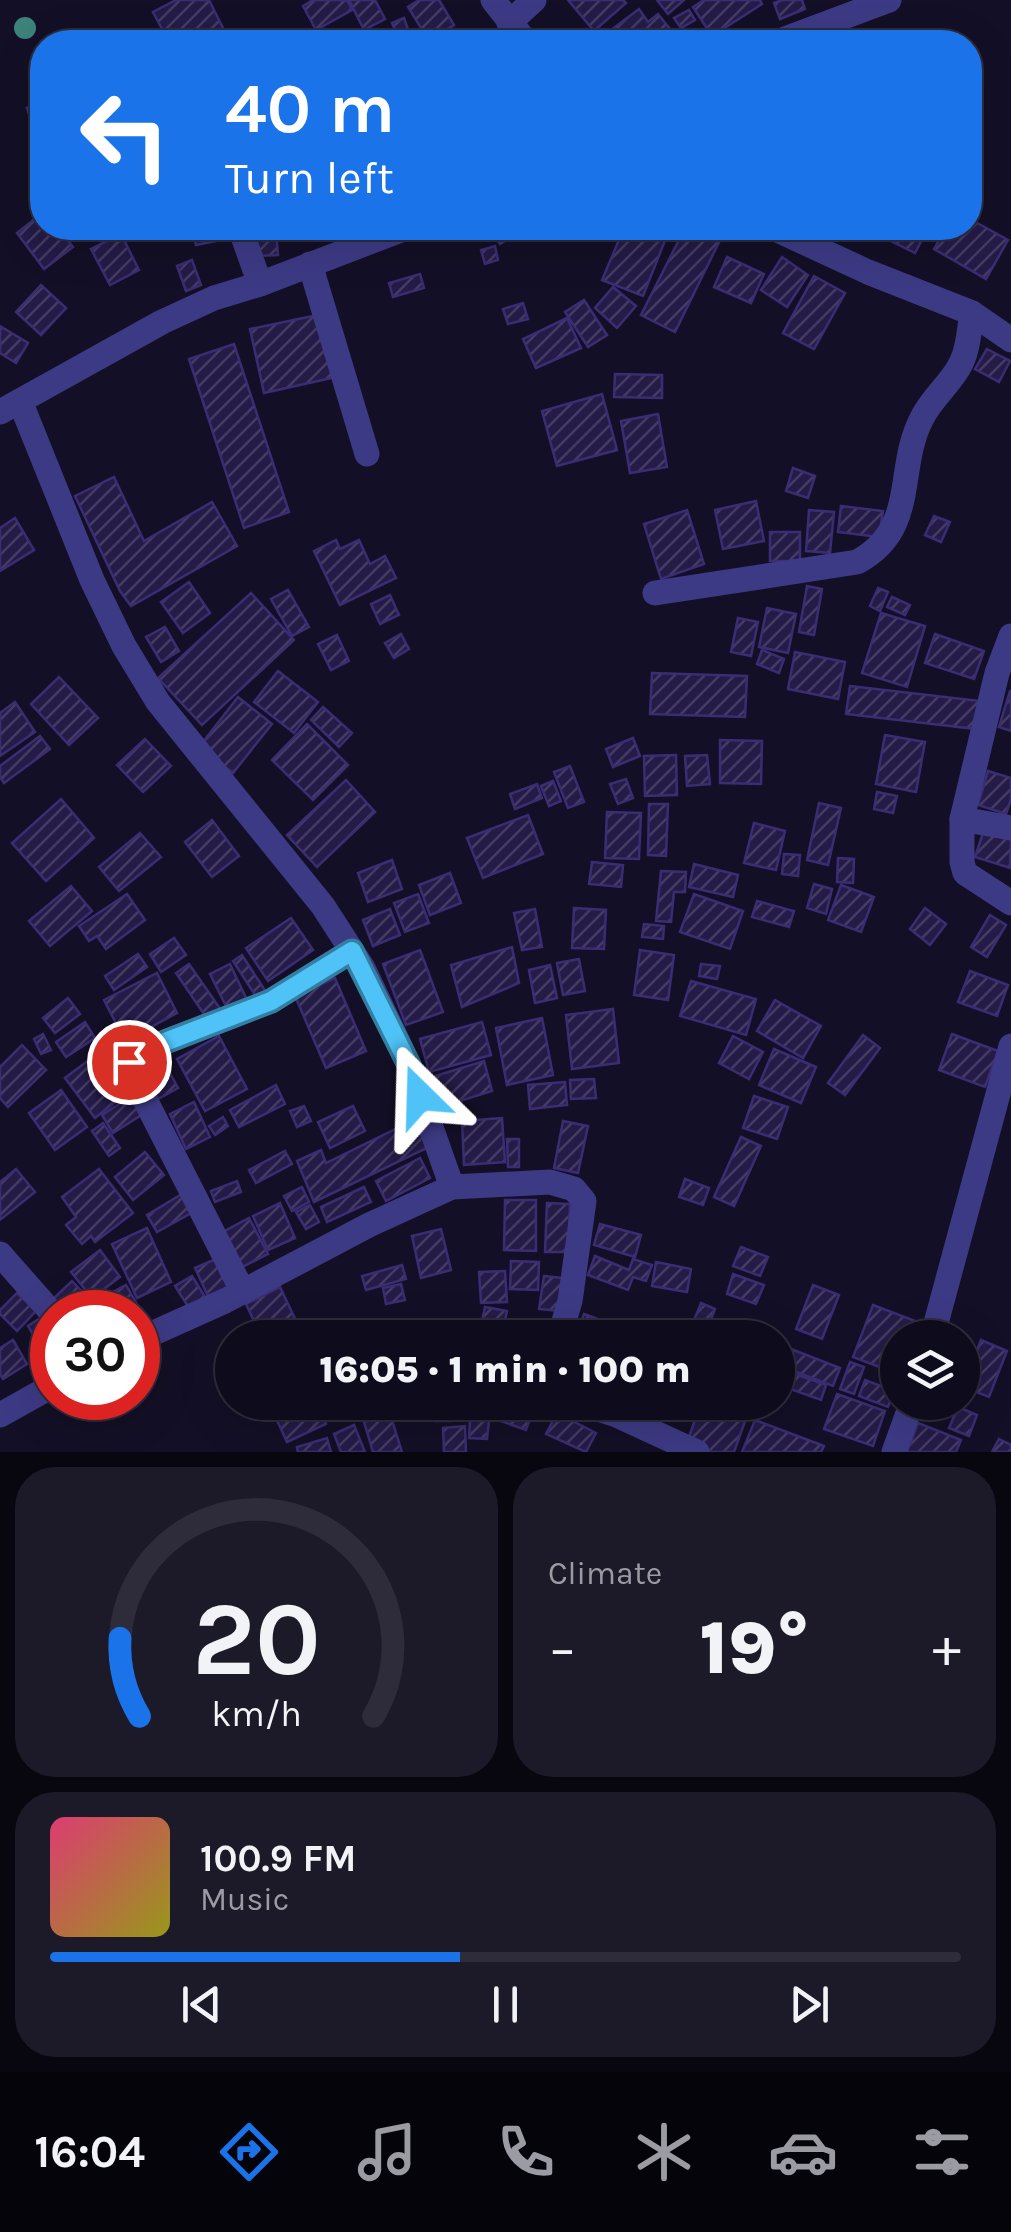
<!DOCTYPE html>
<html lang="en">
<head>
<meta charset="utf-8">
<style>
	body { margin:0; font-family:Karla,sans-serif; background:#1c1929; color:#f1f3f6; height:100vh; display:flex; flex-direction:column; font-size:38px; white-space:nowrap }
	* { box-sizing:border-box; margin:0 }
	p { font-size:32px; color:#9b9ba3 }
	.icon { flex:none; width:55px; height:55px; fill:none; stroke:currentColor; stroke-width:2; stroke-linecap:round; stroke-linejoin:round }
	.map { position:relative; height:1452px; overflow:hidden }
	.drawer { display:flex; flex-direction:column; gap:15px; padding:15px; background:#08060f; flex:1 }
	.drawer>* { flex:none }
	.hud { position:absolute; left:30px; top:30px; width:952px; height:210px; border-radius:40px; box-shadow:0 10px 40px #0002,0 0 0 2px #2e2b3b; background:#1a73e8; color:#fff; overflow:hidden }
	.buttons { position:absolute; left:880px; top:1320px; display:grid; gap:20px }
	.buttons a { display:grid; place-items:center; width:100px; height:100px; border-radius:50%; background:#0e0b1c; box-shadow:0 10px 40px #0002,0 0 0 2px #2e2b3b; font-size:50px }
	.speed { position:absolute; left:30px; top:1290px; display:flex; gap:20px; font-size:50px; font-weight:700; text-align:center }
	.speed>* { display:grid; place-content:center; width:130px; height:130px; border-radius:50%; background:#0e0b1c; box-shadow:0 10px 40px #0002,0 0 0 2px #2e2b3b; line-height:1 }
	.speed .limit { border:15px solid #d22; background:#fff; color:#111 }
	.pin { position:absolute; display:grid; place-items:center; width:85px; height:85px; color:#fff; margin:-42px; border:5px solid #fff; border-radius:50%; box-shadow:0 2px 10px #0007 }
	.me { position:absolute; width:110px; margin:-55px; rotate:338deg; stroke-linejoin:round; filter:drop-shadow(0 0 8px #0008) }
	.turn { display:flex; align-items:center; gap:35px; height:210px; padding:0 30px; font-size:45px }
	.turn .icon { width:130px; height:130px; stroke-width:2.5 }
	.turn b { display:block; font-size:70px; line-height:85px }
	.big { font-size:75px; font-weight:800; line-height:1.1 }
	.drawer .tile { flex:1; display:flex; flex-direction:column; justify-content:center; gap:15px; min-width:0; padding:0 35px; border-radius:40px; background:#1c1929 }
	.drawer .dial { align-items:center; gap:0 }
	.dial svg { height:260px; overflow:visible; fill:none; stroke:#2e2b3b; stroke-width:7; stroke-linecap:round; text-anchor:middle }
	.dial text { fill:#f1f3f6; stroke:none }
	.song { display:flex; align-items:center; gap:30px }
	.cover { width:120px; height:120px; border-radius:15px; background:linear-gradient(135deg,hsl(340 70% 55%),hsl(60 70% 35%)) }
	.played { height:10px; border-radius:5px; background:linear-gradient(90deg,#1a73e8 45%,#2e2b3b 45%) }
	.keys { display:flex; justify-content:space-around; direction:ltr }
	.heat { display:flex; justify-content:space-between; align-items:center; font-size:55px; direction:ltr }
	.drawer .tiles { flex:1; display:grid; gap:15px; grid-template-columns:1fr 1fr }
	.tile:last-child { grid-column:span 2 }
	.trip { position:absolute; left:215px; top:1320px; width:580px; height:100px; border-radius:50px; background:#0e0b1c; box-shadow:0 10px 40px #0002,0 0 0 2px #2e2b3b; font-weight:800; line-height:100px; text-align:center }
	.menu { display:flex; height:160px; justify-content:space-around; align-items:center; background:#06040b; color:#9b9ba3 }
	.menu .icon { width:70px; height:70px }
	.menu .current { color:#1a73e8 }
	.menu b { font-size:45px; color:#f1f3f6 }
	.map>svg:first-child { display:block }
	.building { fill:url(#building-hatch); stroke:#3b2d73; stroke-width:2.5 }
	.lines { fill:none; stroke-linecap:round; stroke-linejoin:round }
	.minor { stroke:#3d3a85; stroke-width:25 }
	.tree { fill:#3d827b }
	.route-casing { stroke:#337fa1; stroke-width:25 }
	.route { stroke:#4fc3f7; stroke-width:18 }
</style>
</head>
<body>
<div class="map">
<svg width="1011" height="1452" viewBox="0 0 1011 1452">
	<defs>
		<pattern id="building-hatch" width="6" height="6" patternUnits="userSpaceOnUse" patternTransform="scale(2.5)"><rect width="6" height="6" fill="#241b47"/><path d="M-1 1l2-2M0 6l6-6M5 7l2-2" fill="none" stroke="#433b63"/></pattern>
	</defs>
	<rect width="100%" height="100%" fill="#130f26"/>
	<!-- building -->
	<g class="building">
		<polygon points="176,0 209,0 227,36 213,42 169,42 153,12"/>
		<polygon points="313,0 347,0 352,10 316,30 303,6"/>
		<polygon points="349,0 375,0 385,19 364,30"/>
		<polygon points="419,0 439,0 454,25 429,41 408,7"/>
		<polygon points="568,0 623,0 626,3 594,31"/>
		<polygon points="657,0 684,0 668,14"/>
		<polygon points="704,0 760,0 762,4 712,36 693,7"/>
		<polygon points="782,0 802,0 805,9 780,19 774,3"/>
		<polygon points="639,9 648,22 658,14 670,29 653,42 646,40 595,42"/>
		<polygon points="689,10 695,20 681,28 674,18"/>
		<polygon points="404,18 410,35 399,40 392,23"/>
		<polygon points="693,30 701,42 682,42 679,38"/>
		<polygon points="42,102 42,136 37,138 27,108"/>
		<polygon points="42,213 42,228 58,228 73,247 44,269 17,233"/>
		<polygon points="970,219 1008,240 986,279 934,249 946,228 970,228"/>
		<polygon points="192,228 229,228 231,238 196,245"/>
		<polygon points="490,228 522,228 523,229 500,244"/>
		<polygon points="624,228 670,228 643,296 602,280"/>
		<polygon points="685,228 715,228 724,232 675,332 641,315"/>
		<polygon points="865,228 928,228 915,253"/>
		<polygon points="276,232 278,255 256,256 255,234"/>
		<polygon points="121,234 139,270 110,285 91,249"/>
		<polygon points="495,246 498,260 485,264 481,250"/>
		<polygon points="727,257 764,274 751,303 714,287"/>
		<polygon points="782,257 808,275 787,307 761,290"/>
		<polygon points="192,260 201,285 186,291 177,266"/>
		<polygon points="420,274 424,288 393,297 389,283"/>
		<polygon points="814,276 845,293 814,349 783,333"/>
		<polygon points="41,285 66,308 41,335 16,312"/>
		<polygon points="613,287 636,306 617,328 595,308"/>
		<polygon points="584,300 607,335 588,347 565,312"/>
		<polygon points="523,303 528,319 508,324 503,309"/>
		<polygon points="332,312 345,375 264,393 250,329"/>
		<polygon points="567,318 581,348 536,368 523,339"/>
		<polygon points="0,326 28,343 16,363 0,353"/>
		<polygon points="234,344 289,512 244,528 189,359"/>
		<polygon points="987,349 1010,361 999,382 975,369"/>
		<polygon points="615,374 662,375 662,398 614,397"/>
		<polygon points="602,394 617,450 557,466 542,411"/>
		<polygon points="658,414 667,467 630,473 621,421"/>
		<polygon points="793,468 815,476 808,498 786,491"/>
		<polygon points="114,477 144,541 212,502 237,546 131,606 120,591 75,496"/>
		<polygon points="756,501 764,541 723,549 715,510"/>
		<polygon points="841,506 883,511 879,537 838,532"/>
		<polygon points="687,510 704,564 661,579 644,524"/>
		<polygon points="809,510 834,512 830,553 806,551"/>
		<polygon points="934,516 950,522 941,542 925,535"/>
		<polygon points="15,518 34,550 0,571 0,528"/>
		<rect x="770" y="532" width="30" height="29"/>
		<polygon points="336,540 340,549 359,540 370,564 385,556 396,578 340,605 314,551"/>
		<polygon points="189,582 210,613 183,633 161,602"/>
		<polygon points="807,586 822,589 814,635 799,632"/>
		<polygon points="878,588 888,592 880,611 870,606"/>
		<polygon points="288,590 309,627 292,636 271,599"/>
		<polygon points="251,593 294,640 202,725 158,678"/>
		<polygon points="390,595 399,615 380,624 371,604"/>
		<polygon points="892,597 910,605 905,615 887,607"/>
		<polygon points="767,608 796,614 788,653 759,647"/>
		<polygon points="881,613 925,626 907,687 862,673"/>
		<polygon points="738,618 758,622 751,656 731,652"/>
		<polygon points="165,627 179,651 161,662 146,637"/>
		<polygon points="401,634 409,649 394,658 385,643"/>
		<polygon points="935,634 984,651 974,679 925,663"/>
		<polygon points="337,635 349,661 331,670 318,644"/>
		<polygon points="762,650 784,659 779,673 757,664"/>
		<polygon points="795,652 845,662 838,699 788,689"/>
		<polygon points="278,671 318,702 294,733 254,702"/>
		<polygon points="652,673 747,676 745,717 650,714"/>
		<polygon points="59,677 98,718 69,745 31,704"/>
		<polygon points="850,686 980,701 976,729 846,714"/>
		<polygon points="1010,691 1011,691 1011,731 999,727"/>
		<polygon points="238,697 272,724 233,773 199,747"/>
		<polygon points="15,702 35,732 0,756 0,713"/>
		<polygon points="323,707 352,733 339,747 311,720"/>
		<polygon points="307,724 348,765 313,800 272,760"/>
		<polygon points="885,735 925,742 916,792 876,784"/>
		<polygon points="40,736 50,749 4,783 0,777 0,766"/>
		<polygon points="633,738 640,756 613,767 606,749"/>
		<polygon points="145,739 171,766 143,792 117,765"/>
		<polygon points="720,740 762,741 761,784 720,783"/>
		<polygon points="676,755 677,795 645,796 644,756"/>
		<polygon points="707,755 710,784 687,786 685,756"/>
		<polygon points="570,766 584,802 568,808 554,772"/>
		<polygon points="988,771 1011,778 1011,799 1006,814 978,805"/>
		<polygon points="626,779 633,798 618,804 610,784"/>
		<polygon points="346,780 375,812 317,867 287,835"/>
		<polygon points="553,781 561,801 549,806 541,786"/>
		<polygon points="537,784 542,798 515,809 510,794"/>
		<polygon points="877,792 897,796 893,813 874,809"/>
		<polygon points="61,799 94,838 46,881 12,843"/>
		<polygon points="819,803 841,808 828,865 807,860"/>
		<polygon points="649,804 668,804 666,856 648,855"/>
		<polygon points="607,812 641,813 639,859 605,858"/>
		<polygon points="528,815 543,854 483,878 467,838"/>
		<polygon points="212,820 239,856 212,877 185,842"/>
		<polygon points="754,823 785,831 776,870 744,863"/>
		<polygon points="984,830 1011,839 1010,868 975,857"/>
		<polygon points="140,833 161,857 119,891 99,867"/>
		<polygon points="784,854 800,855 798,876 782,874"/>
		<polygon points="838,858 854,859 853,883 837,882"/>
		<polygon points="392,860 402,889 368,902 358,873"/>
		<polygon points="592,862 623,865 621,887 589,884"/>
		<polygon points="694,864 738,875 733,897 689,887"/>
		<polygon points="661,871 686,872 685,892 674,892 671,922 656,921"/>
		<polygon points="450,873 461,903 430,915 419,885"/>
		<polygon points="814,884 832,889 826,914 807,908"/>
		<polygon points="841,885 874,897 861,932 828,920"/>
		<polygon points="71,886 92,911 50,946 29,921"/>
		<polygon points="127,894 145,920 106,949 97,936 89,941 79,926"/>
		<polygon points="418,894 429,923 405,932 394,903"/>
		<polygon points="694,894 743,911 730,949 680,932"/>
		<polygon points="757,901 794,911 789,927 752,917"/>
		<polygon points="574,908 606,910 604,949 572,948"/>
		<polygon points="925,908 946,924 930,945 910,929"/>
		<polygon points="390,909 400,935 373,946 363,920"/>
		<polygon points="535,909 542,947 522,950 514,913"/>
		<polygon points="990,915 1006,925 987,957 971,947"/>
		<polygon points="291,918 313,950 268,981 246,948"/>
		<polygon points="644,924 664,926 663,939 642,937"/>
		<polygon points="174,938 186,955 161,972 150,954"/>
		<polygon points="512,947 519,983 462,1007 451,965"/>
		<polygon points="420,950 443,1012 406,1025 383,964"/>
		<polygon points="640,950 674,955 668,1000 634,995"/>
		<polygon points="138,954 147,967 114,990 105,976"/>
		<polygon points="242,955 266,992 257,998 233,961"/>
		<polygon points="579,959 585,991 563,995 557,963"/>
		<polygon points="189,964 221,1010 208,1020 176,973"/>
		<polygon points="230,964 247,1000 228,1010 210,974"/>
		<polygon points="701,964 720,966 717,979 699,976"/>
		<polygon points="550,965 557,998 535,1003 529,970"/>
		<polygon points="970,971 1008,985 997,1016 958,1002"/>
		<polygon points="157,973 177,1013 125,1041 104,1000"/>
		<polygon points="335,978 366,1051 326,1068 295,996"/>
		<polygon points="691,981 756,999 746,1035 680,1016"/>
		<polygon points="68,998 80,1014 55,1033 43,1018"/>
		<polygon points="775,1000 821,1026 803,1058 757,1031"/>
		<polygon points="613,1009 619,1063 572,1069 566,1015"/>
		<polygon points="542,1018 553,1075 507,1085 496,1028"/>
		<polygon points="85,1022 95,1038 66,1057 56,1042"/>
		<polygon points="482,1022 491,1055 429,1072 420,1039"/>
		<polygon points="43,1034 51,1050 41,1054 34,1039"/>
		<polygon points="952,1034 998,1051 985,1087 939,1070"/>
		<polygon points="863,1035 880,1048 845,1095 828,1083"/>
		<polygon points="219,1036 247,1089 205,1111 177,1059"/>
		<polygon points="733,1036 763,1052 749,1079 719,1063"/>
		<polygon points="22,1045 46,1070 8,1107 0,1098 0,1067"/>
		<polygon points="774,1049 816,1067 801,1103 759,1085"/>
		<polygon points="98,1053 127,1093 95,1118 65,1078"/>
		<polygon points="163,1060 178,1088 158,1099 142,1071"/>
		<polygon points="484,1061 492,1091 444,1106 435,1076"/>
		<polygon points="594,1079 596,1098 571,1099 570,1080"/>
		<polygon points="565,1082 567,1105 530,1109 528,1085"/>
		<polygon points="276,1085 285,1104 239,1127 230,1110"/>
		<polygon points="61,1090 87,1127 55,1150 29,1113"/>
		<polygon points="135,1094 146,1112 113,1133 102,1115"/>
		<polygon points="754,1096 788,1107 777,1139 743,1128"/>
		<polygon points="194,1102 210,1137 186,1149 170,1114"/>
		<polygon points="304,1106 311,1121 297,1127 290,1111"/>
		<polygon points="353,1106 365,1131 330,1148 318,1122"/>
		<polygon points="223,1117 228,1126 215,1135 209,1126"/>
		<polygon points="502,1118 505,1162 464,1165 462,1121"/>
		<polygon points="414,1120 427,1148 314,1202 297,1161 321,1150 326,1163"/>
		<polygon points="563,1121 588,1126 578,1173 554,1168"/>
		<polygon points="103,1123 120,1148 109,1156 92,1131"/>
		<polygon points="741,1137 761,1146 734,1206 714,1197"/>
		<polygon points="507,1139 519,1139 519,1167 508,1167"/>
		<polygon points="285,1151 292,1164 256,1183 249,1170"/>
		<polygon points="145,1152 164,1175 133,1200 115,1177"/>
		<polygon points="420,1158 430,1178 386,1201 376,1181"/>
		<polygon points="16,1169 35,1192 0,1220 0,1182"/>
		<polygon points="99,1169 133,1213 95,1242 91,1236 82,1244 66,1225 76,1217 62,1197"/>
		<polygon points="685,1179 709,1188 703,1205 679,1197"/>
		<polygon points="237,1181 241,1192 215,1202 211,1191"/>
		<polygon points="302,1187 309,1202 292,1211 284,1196"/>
		<polygon points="364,1187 371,1202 327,1222 321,1207"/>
		<polygon points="182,1194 193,1212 157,1232 147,1215"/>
		<polygon points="505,1200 536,1200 536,1251 504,1250"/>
		<polygon points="280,1203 295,1238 268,1250 253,1216"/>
		<polygon points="547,1203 570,1204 568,1252 545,1252"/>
		<polygon points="310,1205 319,1222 306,1229 296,1212"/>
		<polygon points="249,1218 268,1254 240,1268 221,1233"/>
		<polygon points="600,1224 641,1235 635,1257 594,1245"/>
		<polygon points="147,1228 171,1282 137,1298 112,1244"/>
		<polygon points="441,1229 451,1270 421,1278 412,1236"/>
		<polygon points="741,1247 768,1257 760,1276 733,1266"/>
		<polygon points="100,1250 120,1277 92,1298 71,1272"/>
		<polygon points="595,1256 629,1270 633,1259 652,1265 646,1281 633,1277 628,1290 588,1275"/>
		<polygon points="216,1259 228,1287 208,1296 195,1268"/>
		<polygon points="511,1261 539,1262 538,1290 510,1289"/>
		<polygon points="656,1262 691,1269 687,1292 652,1286"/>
		<polygon points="402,1265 406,1279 366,1290 362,1276"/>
		<polygon points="505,1271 507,1302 481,1303 479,1272"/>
		<polygon points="733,1274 764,1285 756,1304 727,1294"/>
		<polygon points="192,1276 205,1297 189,1308 175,1286"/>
		<polygon points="544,1276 563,1278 559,1311 539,1309"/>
		<polygon points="72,1281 86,1296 70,1312 62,1312 51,1301"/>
		<polygon points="401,1284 405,1300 386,1304 383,1288"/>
		<polygon points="126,1285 150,1327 138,1333 138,1312 108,1312 100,1299"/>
		<polygon points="813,1285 839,1295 822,1339 796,1329"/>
		<polygon points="280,1287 298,1325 273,1338 262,1338 246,1304"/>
		<polygon points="17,1293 36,1311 17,1331 0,1314 0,1310"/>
		<polygon points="701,1303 715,1309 706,1333 691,1328"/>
		<polygon points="873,1305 923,1324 918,1338 898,1338 898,1374 853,1357"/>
		<polygon points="485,1307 507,1311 504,1325 482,1321"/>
		<polygon points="584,1314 606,1322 601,1338 575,1338"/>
		<polygon points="42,1317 49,1328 35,1338 28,1326"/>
		<polygon points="424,1320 472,1321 471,1338 423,1338"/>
		<polygon points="48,1329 52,1333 52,1361 34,1345"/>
		<polygon points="13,1340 27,1364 3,1379 0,1374 0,1348"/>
		<polygon points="981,1340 1007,1351 989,1397 963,1387"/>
		<polygon points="778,1344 840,1368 833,1386 778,1365"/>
		<polygon points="850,1362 864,1367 854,1394 840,1389"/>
		<polygon points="787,1371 826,1385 821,1400 782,1386"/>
		<polygon points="865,1380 894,1391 888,1407 859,1396"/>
		<polygon points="837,1394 885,1411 873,1446 824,1429"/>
		<polygon points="304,1402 316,1402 326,1424 287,1442 275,1416"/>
		<polygon points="470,1402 495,1402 493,1418 468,1415"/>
		<polygon points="505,1402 522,1402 534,1407 526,1430 498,1420"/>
		<polygon points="701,1402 752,1402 734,1452 712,1452 687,1443"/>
		<polygon points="451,1403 451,1421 435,1421 434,1404"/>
		<polygon points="958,1407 977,1415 969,1436 949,1428"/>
		<polygon points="557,1413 596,1433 586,1452 546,1434"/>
		<polygon points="390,1414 402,1452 373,1452 364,1422"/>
		<polygon points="470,1419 489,1421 487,1439 469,1438"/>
		<polygon points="755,1420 824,1446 821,1452 742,1452"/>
		<polygon points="918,1423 961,1440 956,1452 907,1452"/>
		<polygon points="354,1425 365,1452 341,1452 334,1434"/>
		<polygon points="465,1426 466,1452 444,1452 443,1428"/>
		<polygon points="327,1438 331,1452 298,1452 297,1447"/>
		<polygon points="999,1439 1011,1445 1011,1452 992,1452"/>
	</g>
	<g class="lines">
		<!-- minor -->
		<g class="minor">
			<polyline points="493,0 526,42"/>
			<polyline points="509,23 534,0"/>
			<polyline points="777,42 889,0"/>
			<polyline points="240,228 260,284"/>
			<polyline points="773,228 868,272 972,313 1011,340"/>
			<polyline points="310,264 367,454"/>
			<polyline points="20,401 92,580 124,646 158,702 323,906 363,968 409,1065 452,1187"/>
			<polyline points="0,412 162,322 214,298 260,284 406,228"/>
			<path d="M655,593L857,562C919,529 895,469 922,418C931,399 949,385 959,367C968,352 969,331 972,313"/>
			<polyline points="1011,636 997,673 962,819 962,862 965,873 1011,903"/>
			<polyline points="962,819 1011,828"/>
			<polyline points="0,1254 52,1313"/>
			<polyline points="243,1292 131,1072 129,1062 134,1054 271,1001 351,951"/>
			<polyline points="932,1338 1011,1046"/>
			<polyline points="138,1340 225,1301 369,1225 452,1187 550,1182 574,1189 584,1201 570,1301 559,1338"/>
			<polyline points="577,1402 614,1414 697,1452"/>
			<polyline points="0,1415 52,1386"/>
			<polyline points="894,1452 912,1402"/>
		</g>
	</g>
	<!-- trees -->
	<circle class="tree" cx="25" cy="28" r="11"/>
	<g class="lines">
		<!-- route casing -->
		<g class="route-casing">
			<polyline id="route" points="129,1062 134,1054 271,1001 352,951 409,1065 420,1096"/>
		</g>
		<!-- route -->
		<use href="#route" class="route"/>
	</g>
</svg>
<div class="buttons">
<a><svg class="icon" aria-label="layers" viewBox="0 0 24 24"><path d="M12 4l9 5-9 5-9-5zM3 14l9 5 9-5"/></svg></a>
</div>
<div class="speed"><div class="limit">30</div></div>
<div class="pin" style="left:129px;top:1062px;background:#d93025"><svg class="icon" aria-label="arrive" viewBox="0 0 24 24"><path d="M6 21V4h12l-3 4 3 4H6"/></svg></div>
<svg class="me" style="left:420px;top:1096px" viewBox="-20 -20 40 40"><path d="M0-17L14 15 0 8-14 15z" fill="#4fc3f7" stroke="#fff" stroke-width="4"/></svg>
<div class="trip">16:05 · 1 min · 100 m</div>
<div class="hud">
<div class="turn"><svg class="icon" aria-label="left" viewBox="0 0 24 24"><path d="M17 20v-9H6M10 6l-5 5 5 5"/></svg><div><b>40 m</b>Turn left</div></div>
</div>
</div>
<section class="drawer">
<div class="tiles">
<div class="tile dial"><svg viewBox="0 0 100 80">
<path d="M14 69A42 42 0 1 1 86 69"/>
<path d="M14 69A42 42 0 0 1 8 45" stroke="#1a73e8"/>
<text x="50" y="56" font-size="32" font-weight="700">20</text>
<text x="50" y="72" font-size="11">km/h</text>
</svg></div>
<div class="tile"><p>Climate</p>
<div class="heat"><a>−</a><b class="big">19°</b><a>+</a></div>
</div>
<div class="tile">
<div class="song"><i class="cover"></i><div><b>100.9 FM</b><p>Music</p></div></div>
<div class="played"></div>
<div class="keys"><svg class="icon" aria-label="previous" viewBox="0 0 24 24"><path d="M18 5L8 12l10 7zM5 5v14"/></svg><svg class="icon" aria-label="pause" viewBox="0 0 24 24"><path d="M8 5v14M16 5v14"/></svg><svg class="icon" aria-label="next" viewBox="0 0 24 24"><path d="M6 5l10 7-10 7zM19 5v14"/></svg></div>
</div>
</div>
</section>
<nav class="menu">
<b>16:04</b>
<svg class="icon current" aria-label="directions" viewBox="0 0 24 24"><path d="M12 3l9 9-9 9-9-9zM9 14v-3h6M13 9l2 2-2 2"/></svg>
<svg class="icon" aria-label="music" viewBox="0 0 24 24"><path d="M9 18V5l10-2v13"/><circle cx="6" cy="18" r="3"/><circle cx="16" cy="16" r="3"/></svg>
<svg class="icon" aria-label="phone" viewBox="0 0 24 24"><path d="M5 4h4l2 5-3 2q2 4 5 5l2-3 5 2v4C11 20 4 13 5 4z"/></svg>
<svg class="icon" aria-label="climate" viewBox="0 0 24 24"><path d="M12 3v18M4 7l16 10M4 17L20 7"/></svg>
<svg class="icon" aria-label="car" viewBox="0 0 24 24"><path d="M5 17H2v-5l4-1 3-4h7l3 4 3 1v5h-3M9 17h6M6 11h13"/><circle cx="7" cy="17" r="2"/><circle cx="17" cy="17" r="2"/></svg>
<svg class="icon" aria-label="filters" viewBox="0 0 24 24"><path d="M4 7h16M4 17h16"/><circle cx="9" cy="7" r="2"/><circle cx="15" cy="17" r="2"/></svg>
</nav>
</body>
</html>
